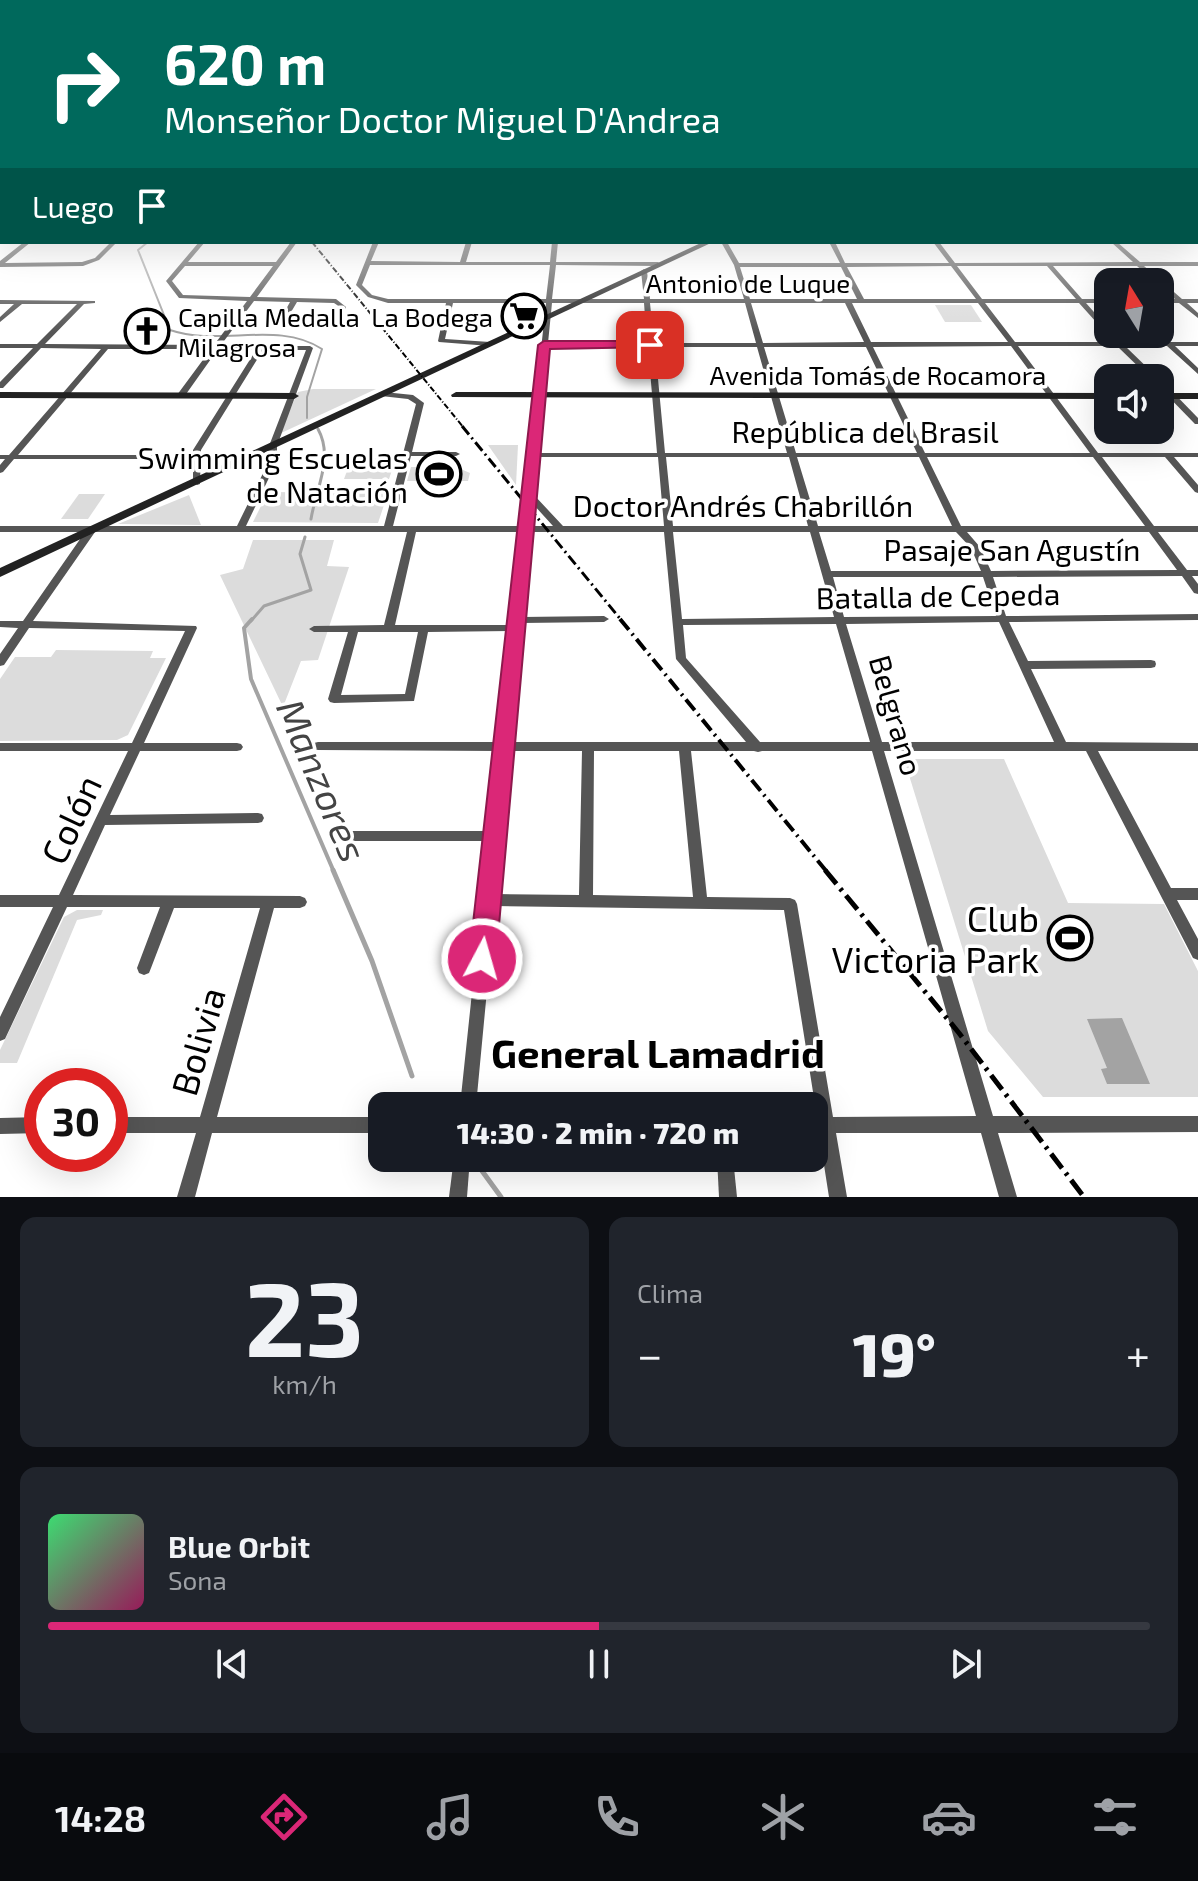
<!DOCTYPE html>
<html lang="es">
<head>
<meta charset="utf-8">
<style>
	body { margin:0; font-family:"Exo 2",sans-serif; background:#20242c; color:#f1f3f6; height:100vh; display:flex; flex-direction:column; font-size:30px; white-space:nowrap }
	* { box-sizing:border-box; margin:0 }
	p { font-size:26px; color:#9ea1a6 }
	.icon { flex:none; width:44px; height:44px; fill:none; stroke:currentColor; stroke-width:2; stroke-linecap:round; stroke-linejoin:round }
	.map { position:relative; height:1197px; overflow:hidden }
	.sheet { display:flex; flex-direction:column; gap:20px; padding:20px; background:#0d0f14; flex:1 }
	.sheet>* { flex:none }
	.guide { position:absolute; left:0px; top:0px; width:1198px; height:244px; box-shadow:0 8px 32px #0002; background:#00695c; color:#fff; overflow:hidden }
	.needle { width:52px; rotate:349deg }
	.fabs { position:absolute; left:1094px; top:268px; display:grid; gap:16px }
	.fabs a { display:grid; place-items:center; width:80px; height:80px; border-radius:16px; background:#171b24; box-shadow:0 8px 32px #0002; font-size:40px }
	.speed { position:absolute; left:24px; top:1068px; display:flex; gap:16px; font-size:40px; font-weight:700; text-align:center }
	.speed>* { display:grid; place-content:center; width:104px; height:104px; border-radius:50%; background:#171b24; box-shadow:0 8px 32px #0002; line-height:1 }
	.speed .limit { border:12px solid #d22; background:#fff; color:#111 }
	.pin { position:absolute; display:grid; place-items:center; width:68px; height:68px; color:#fff; margin:-34px; border-radius:16px; box-shadow:0 4px 12px #0006 }
	.me { position:absolute; width:88px; margin:-44px; rotate:6deg; stroke-linejoin:round; filter:drop-shadow(0 0 6px #0008) }
	.turn { display:flex; align-items:center; gap:28px; height:168px; padding:0 32px; font-size:36px }
	.turn .icon { width:104px; height:104px; stroke-width:2.5 }
	.turn b { display:block; font-size:56px; line-height:68px }
	.then { display:flex; align-items:center; height:76px; padding:0 32px; background:#0003; gap:16px; font-size:30px }
	.big { font-size:60px; font-weight:800; line-height:1.1 }
	.sheet .widget { flex:1; display:flex; flex-direction:column; justify-content:center; gap:12px; min-width:0; padding:0 28px; border-radius:16px; background:#20242c }
	.sheet .dial { align-items:center; gap:0 }
	.dial b { font-size:104px; line-height:1 }
	.song { display:flex; align-items:center; gap:24px }
	.cover { width:96px; height:96px; border-radius:12px; background:linear-gradient(135deg,hsl(140 70% 55%),hsl(330 70% 35%)) }
	.played { height:8px; border-radius:4px; background:linear-gradient(90deg,#db2777 50%,#363941 50%) }
	.keys { display:flex; justify-content:space-around; direction:ltr }
	.heat { display:flex; justify-content:space-between; align-items:center; font-size:44px; direction:ltr }
	.sheet .tiles { flex:1; display:grid; gap:20px; grid-template-columns:1fr 1fr }
	.widget:last-child { grid-column:span 2 }
	.trip { position:absolute; left:368px; top:1092px; width:460px; height:80px; border-radius:16px; background:#171b24; box-shadow:0 8px 32px #0002; font-weight:800; line-height:80px; text-align:center }
	.menu { display:flex; height:128px; justify-content:space-around; align-items:center; background:#090b0e; color:#9ea1a6 }
	.menu .icon { width:56px; height:56px }
	.menu .on { color:#db2777 }
	.menu b { font-size:36px; color:#f1f3f6 }
	.map>svg:first-child { display:block }
	.green { fill:#dcdcdc }
	.water { fill:#a3a3a3 }
	.lines { fill:none; stroke-linecap:round; stroke-linejoin:round }
	.stream-far3 { stroke:#a3a3a3; stroke-width:2 }
	.stream-far2 { stroke:#a3a3a3; stroke-width:3 }
	.stream-far1 { stroke:#a3a3a3; stroke-width:4 }
	.stream { stroke:#a3a3a3; stroke-width:5 }
	.street { fill:#555; fill-rule:evenodd }
	.secondary { fill:#222; fill-rule:evenodd }
	.rail-far3 { stroke:#000; stroke-width:2; stroke-dasharray:6 2 1 2; stroke-linecap:butt }
	.rail-far2 { stroke:#000; stroke-width:3; stroke-dasharray:11 4 2 4; stroke-linecap:butt }
	.rail-far1 { stroke:#000; stroke-width:4; stroke-dasharray:14 5 2 5; stroke-linecap:butt }
	.rail { stroke:#000; stroke-width:5; stroke-dasharray:18 6 3 6; stroke-linecap:butt }
	.route { fill:#db2777; stroke:#8e194d; stroke-width:2 }
	.labels { text-anchor:middle; dominant-baseline:central; stroke-width:7; stroke-linejoin:round; paint-order:stroke }
	.far-street-label { font-size:26px; fill:#000; stroke:#fff }
	.far-poi-label { font-size:26px; fill:#000; stroke:#fff; text-anchor:start }
	.street-label { font-size:30px; fill:#000; stroke:#fff }
	.poi-label { font-size:30px; fill:#000; stroke:#fff; text-anchor:end }
	.near-street-label { font-size:36px; fill:#000; stroke:#fff }
	.near-poi-label { font-size:36px; fill:#000; stroke:#fff; text-anchor:end }
	.near-water-label { font-size:38px; font-style:italic; fill:#444; stroke:#fff }
	.near-quarter-label { font-size:40px; font-weight:bold; fill:#000; stroke:#fff }
</style>
</head>
<body>
<div class="map">
<svg width="1198" height="1197" viewBox="0 0 1198 1197">
	<rect width="100%" height="100%" fill="#fff"/>
	<!-- green -->
	<g class="green">
		<polygon points="935,305 971,305 982,322 945,322"/>
		<polygon points="313,389 376,389 279,434 298,392"/>
		<polygon points="488,445 518,445 516,485"/>
		<polygon points="352,458 396,458 389,479 344,479"/>
		<polygon points="411,467 456,467 470,473 468,481 407,481"/>
		<polygon points="268,492 388,493 378,523 253,522"/>
		<polygon points="79,494 105,494 88,519 61,519"/>
		<polygon points="189,495 201,525 118,524"/>
		<polygon points="253,540 334,540 327,566 349,567 318,660 301,661 283,707 220,575 243,569"/>
		<polygon points="56,650 153,651 150,658 166,658 128,735 117,740 0,741 0,679 15,657 51,657"/>
		<polygon points="904,759 1004,759 1068,903 1164,904 1198,971 1198,1097 1043,1097 988,1031"/>
		<polygon points="77,910 103,910 101,915 77,920 17,1063 0,1063 0,1050 64,917"/>
	</g>
	<!-- water -->
	<polygon class="water" points="1122,1018 1150,1084 1107,1084 1101,1069 1107,1068 1087,1019"/>
	<g class="lines">
		<!-- stream-far3 -->
		<path class="stream-far3" d="M148,242L138,250L170,330C219,347 278,320 322,349L307,397V418"/>
		<!-- stream-far2 -->
		<g class="stream-far2">
			<path d="M311,519C316,488 334,458 318,429"/>
			<polyline points="251,621 264,606 311,590 300,554 305,537"/>
		</g>
		<!-- stream-far1 -->
		<polyline class="stream-far1" points="252,619 244,628 251,679 334,872"/>
		<!-- stream -->
		<g class="stream">
			<polyline points="333,870 372,961 412,1076"/>
			<polyline points="477,1164 501,1197"/>
		</g>
		<!-- street -->
		<g class="street">
			<rect x="0" y="178" width="2" height="2"/>
			<rect x="1196" y="178" width="2" height="4"/>
			<rect x="0" y="203" width="2" height="4"/>
			<polygon points="1196,235 1198,236 1198,241 1196,240"/>
			<polygon points="24,242 31,242 5,263 82,262 95,258 111,242 117,242 99,260 83,266 0,267 0,261"/>
			<path d="M199,242H205L188,262H276L291,242H297L257,297L336,299L346,307L337,326L334,328L331,326L340,307L334,303L297,302L284,324L281,326L278,324L290,302L254,301L221,345L259,346L262,344L265,346H310L313,348L277,446V461L246,526H384L416,404L408,399L381,396V392H384L413,395L424,403L412,452H456L460,454L456,456H411L393,526H522L546,303H453L445,339L490,342L493,344L490,346L439,342L438,341L446,303H388L368,297L356,285L373,242H379L371,261L460,262L466,242H472L466,262H550L552,242H558L556,262H658L661,264L658,266L556,265L552,299H644L641,271L644,269L647,271L650,299H744L734,265L721,242H727L739,263H840L829,242H835L845,263H949L933,242H939L955,263L1133,262L1111,242H1117L1140,262H1198V266H1144L1182,299H1198V303H1187L1198,313V318L1179,303H1160V299H1175L1160,286V282H1155L1137,266H1053L1082,299H1108V303H1086L1108,328V334L1106,333L1079,303H985L1015,342H1198V346H1175L1198,368V374L1167,346H1125L1158,378H1150L1117,346H1018L1098,453H1198V457H1174L1198,485V493L1195,492L1165,457H1102L1154,526H1198V532H1158L1187,570H1198V576H1192L1198,584V594L1194,593L1182,576L993,577L1006,616L1198,614V620L1009,622L1028,661L1151,660L1155,661L1156,664L1155,667L1151,668L1031,669L1066,742L1198,743V751H1098L1171,888H1198V900H1177L1198,939V960L1193,958L1086,751H884L993,1116H1198V1132L998,1133L1017,1197H999L981,1133H836L847,1197H829L819,1133H814V1117H817L784,910L495,906L476,1106H460L488,841H351L346,840L345,836L346,832L351,831H489L498,751L318,750L314,749L312,746L314,743L318,742H499L511,631L428,632L414,701L334,703L330,702L328,699L348,632H314L309,629L314,626L384,625L407,532H95L33,621L196,626L197,628L144,743H237L241,744L243,747L241,750L237,751H140L110,815L258,813L262,814L264,818L262,822L258,823L105,825L73,895L300,896L305,898L307,902L305,906L300,908H274L217,1117H382V1133H212L195,1197H177L196,1133H110V1117H200L260,908H174L151,968L149,973L144,975L139,973L137,968L160,907H67L5,1039L0,1041V1017L53,907H0V895H59L128,751H0V743H132L185,631L29,628L4,665L0,666V654L18,628L0,627V621H23L85,532H0V526H237L269,461V446L306,350H263L201,450L200,484L197,485L193,482V450L256,350L218,349L184,397H181L177,395L211,349H108L18,455H163V459H14L3,472L0,473V465L5,459H0V455H9L101,349L41,348L3,388H0V382L33,348H0V344H37L77,304H22L0,322V317L14,304H0V300L95,301V303L84,304L45,344L214,345L247,301L179,298L166,281ZM370,265H550L546,299H388L372,295L362,285ZM185,266H273L250,297L183,295L172,281ZM951,266L976,299H864L847,267ZM957,266H1047L1076,299H982ZM740,267H841L857,299H750ZM552,303H644L647,343H548ZM650,303H745L756,343H654ZM751,303H845L864,342L763,343ZM852,303H978L1008,342H871ZM1011,346L1090,453H925L873,347ZM548,347H648L657,453H538ZM655,347H757L787,453H665ZM764,347H866L917,453H796ZM537,457H658L664,526H563L534,495ZM666,457H789L808,526H673ZM797,457H919L952,526H818ZM927,457H1093L1145,526H961ZM533,504L553,526H531ZM416,532H521L511,625H395ZM530,532H664L676,659L746,742H511L522,623L604,622L609,619L604,616L522,617ZM673,532H810L834,617L682,619ZM819,532H956L971,548L981,571H831ZM967,532H1149L1177,570L991,571L980,547ZM833,577H983L996,616L844,617ZM999,622L1054,742H882L846,624ZM836,624L870,742H760L686,658L683,625ZM358,632H418L405,694L341,695ZM510,751H582L579,895L496,894ZM594,751H679L693,897L593,895ZM691,751H754L758,752L762,751H872L976,1116L833,1117L797,904L795,900L790,898L707,897Z"/>
			<polygon points="1160,382 1163,382 1198,418 1198,424 1195,424 1160,388"/>
			<polygon points="42,1117 42,1133 0,1134 0,1118"/>
			<polygon points="454,1158 470,1158 467,1197 449,1197"/>
			<polygon points="717,1158 733,1158 737,1197 719,1197"/>
		</g>
		<!-- secondary -->
		<g class="secondary">
			<rect x="1196" y="229" width="2" height="4"/>
			<rect x="0" y="231" width="2" height="4"/>
			<polygon points="703,242 713,242 0,577 0,568"/>
			<polygon points="0,392 294,393 299,396 294,399 0,398"/>
			<polygon points="456,392 1108,393 1108,399 452,397 451,395"/>
			<rect x="1160" y="393" width="38" height="6"/>
		</g>
		<!-- rail-far3 -->
		<polyline class="rail-far3" points="312,242 464,428"/>
		<!-- rail-far2 -->
		<polyline class="rail-far2" points="462,426 622,621"/>
		<!-- rail-far1 -->
		<polyline class="rail-far1" points="620,619 827,872"/>
		<!-- rail -->
		<polyline class="rail" points="825,870 959,1033 1084,1197"/>
	</g>
	<!-- sky -->
	<linearGradient id="sky" x2="0" y2="1"><stop stop-color="#8cadcc"/><stop offset="0.5" stop-color="#fff"/><stop offset="1" stop-color="#fff" stop-opacity="0"/></linearGradient>
	<rect width="1198" height="333" fill="url(#sky)"/>
	<!-- route -->
	<polygon class="route" points="650,341 656,345 654,347 550,349 496,959 492,967 482,971 473,967 469,959 538,345 544,341"/>
	<!-- icons -->
	<defs>
		<g id="supermarket-ring" transform="scale(2.3)"><circle r="9.5" fill="#fff" stroke="#000" stroke-width="1.5"/><path d="M-6-5.5h2.5l.6 2H6L4.5 2H-2.5L-4.4-4H-6ZM-1.5 3.2a1.3 1.3 0 1 0 .1 0ZM3 3.2a1.3 1.3 0 1 0 .1 0Z" fill="#000"/></g>
		<g id="church-ring" transform="scale(2.3)"><circle r="9.5" fill="#fff" stroke="#000" stroke-width="1.5"/><path d="M-1.2-6h2.4v3.5h3.3v2.4h-3.3V6h-2.4V-.1h-3.3v-2.4h3.3Z" fill="#000"/></g>
		<g id="stadium-ring" transform="scale(2.3)"><circle r="9.5" fill="#fff" stroke="#000" stroke-width="1.5"/><path d="M0-5a6.5 5 0 1 0 0 10a6.5 5 0 1 0 0-10ZM-3.5-1.8h7v3.6h-7Z" fill="#000"/></g>
	</defs>
	<g fill-rule="evenodd">
		<use href="#supermarket-ring" x="524" y="316"/>
		<use href="#church-ring" x="147" y="331"/>
		<use href="#stadium-ring" x="439" y="474"/>
		<use href="#stadium-ring" x="1070" y="938"/>
	</g>
	<g class="labels">
		<!-- far-street labels -->
		<g class="far-street-label">
			<text x="748" y="282">Antonio de Luque</text>
			<text x="878" y="374">Avenida Tomás de Rocamora</text>
		</g>
		<!-- far-poi labels -->
		<g class="far-poi-label">
			<text x="178" y="316">Capilla Medalla<tspan x="178" dy="30">Milagrosa</tspan></text>
			<text x="493" y="316" text-anchor="end">La Bodega</text>
		</g>
		<!-- street labels -->
		<g class="street-label">
			<text x="865" y="431">República del Brasil</text>
			<text x="743" y="505">Doctor Andrés Chabrillón</text>
			<text x="1012" y="549">Pasaje San Agustín</text>
			<text transform="translate(938 595) rotate(-1)">Batalla de Cepeda</text>
			<text transform="translate(897 715) rotate(74)">Belgrano</text>
		</g>
		<!-- poi labels -->
		<g class="poi-label">
			<text x="408" y="457">Swimming Escuelas<tspan x="408" dy="34">de Natación</tspan></text>
		</g>
		<!-- near-street labels -->
		<g class="near-street-label">
			<text transform="translate(70 819) rotate(-65)">Colón</text>
			<text transform="translate(197 1041) rotate(-74)">Bolivia</text>
		</g>
		<!-- near-poi labels -->
		<g class="near-poi-label">
			<text x="1039" y="917">Club<tspan x="1039" dy="41">Victoria Park</tspan></text>
		</g>
		<!-- near-water labels -->
		<g class="near-water-label">
			<text transform="translate(323 780) rotate(67)">Manzores</text>
		</g>
		<!-- near-quarter labels -->
		<g class="near-quarter-label">
			<text x="658" y="1052">General Lamadrid</text>
		</g>
	</g>
</svg>
<div class="fabs">
<a><svg class="needle" viewBox="-14 -14 28 28"><path d="M0-13l5 13h-10z" fill="#e53935"/><path d="M0 13l5-13h-10z" fill="#9ea1a6"/></svg></a>
<a><svg class="icon" aria-label="sound" viewBox="0 0 24 24"><path d="M4 9h4l5-4v14l-5-4H4zM17 9q2 3 0 6"/></svg></a>
</div>
<div class="speed"><div class="limit">30</div></div>
<div class="pin" style="left:650px;top:345px;background:#d93025"><svg class="icon" aria-label="arrive" viewBox="0 0 24 24"><path d="M6 21V4h12l-3 4 3 4H6"/></svg></div>
<svg class="me" style="left:482px;top:959px" viewBox="-20 -20 40 40"><circle r="17" fill="#db2777" stroke="#fff" stroke-width="3"/><path d="M0-11L8 9 0 5-8 9z" fill="#fff"/></svg>
<div class="trip">14:30 · 2 min · 720 m</div>
<div class="guide">
<div class="turn"><svg class="icon" aria-label="right" viewBox="0 0 24 24"><path d="M7 20v-9h11M14 6l5 5-5 5"/></svg><div><b>620 m</b>Monseñor Doctor Miguel D'Andrea</div></div>
<div class="then">Luego<svg class="icon" aria-label="arrive" viewBox="0 0 24 24"><path d="M6 21V4h12l-3 4 3 4H6"/></svg></div>
</div>
</div>
<section class="sheet">
<div class="tiles">
<div class="widget dial"><b>23</b><p>km/h</p></div>
<div class="widget"><p>Clima</p>
<div class="heat"><a>−</a><b class="big">19°</b><a>+</a></div>
</div>
<div class="widget">
<div class="song"><i class="cover"></i><div><b>Blue Orbit</b><p>Sona</p></div></div>
<div class="played"></div>
<div class="keys"><svg class="icon" aria-label="previous" viewBox="0 0 24 24"><path d="M18 5L8 12l10 7zM5 5v14"/></svg><svg class="icon" aria-label="pause" viewBox="0 0 24 24"><path d="M8 5v14M16 5v14"/></svg><svg class="icon" aria-label="next" viewBox="0 0 24 24"><path d="M6 5l10 7-10 7zM19 5v14"/></svg></div>
</div>
</div>
</section>
<nav class="menu">
<b>14:28</b>
<svg class="icon on" aria-label="directions" viewBox="0 0 24 24"><path d="M12 3l9 9-9 9-9-9zM9 14v-3h6M13 9l2 2-2 2"/></svg>
<svg class="icon" aria-label="music" viewBox="0 0 24 24"><path d="M9 18V5l10-2v13"/><circle cx="6" cy="18" r="3"/><circle cx="16" cy="16" r="3"/></svg>
<svg class="icon" aria-label="phone" viewBox="0 0 24 24"><path d="M5 4h4l2 5-3 2q2 4 5 5l2-3 5 2v4C11 20 4 13 5 4z"/></svg>
<svg class="icon" aria-label="climate" viewBox="0 0 24 24"><path d="M12 3v18M4 7l16 10M4 17L20 7"/></svg>
<svg class="icon" aria-label="car" viewBox="0 0 24 24"><path d="M5 17H2v-5l4-1 3-4h7l3 4 3 1v5h-3M9 17h6M6 11h13"/><circle cx="7" cy="17" r="2"/><circle cx="17" cy="17" r="2"/></svg>
<svg class="icon" aria-label="filters" viewBox="0 0 24 24"><path d="M4 7h16M4 17h16"/><circle cx="9" cy="7" r="2"/><circle cx="15" cy="17" r="2"/></svg>
</nav>
</body>
</html>
